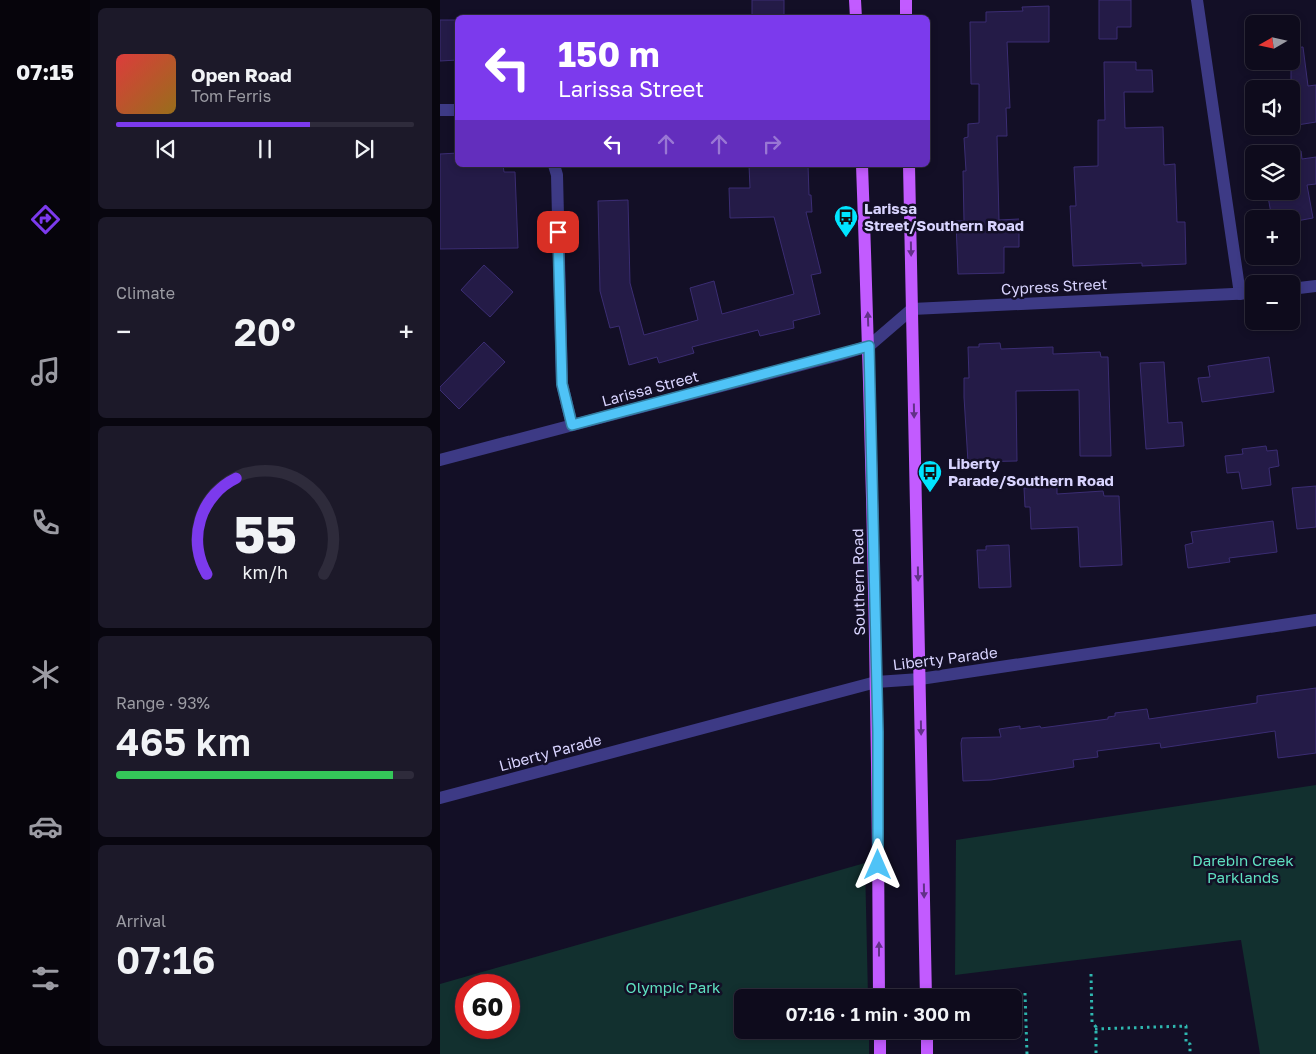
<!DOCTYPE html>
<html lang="en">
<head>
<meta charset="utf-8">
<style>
	body { margin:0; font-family:"Golos Text",sans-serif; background:#1c1929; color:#f1f3f6; height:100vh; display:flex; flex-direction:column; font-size:19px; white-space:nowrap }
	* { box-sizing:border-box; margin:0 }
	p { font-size:16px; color:#9b9ba3 }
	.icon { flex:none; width:28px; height:28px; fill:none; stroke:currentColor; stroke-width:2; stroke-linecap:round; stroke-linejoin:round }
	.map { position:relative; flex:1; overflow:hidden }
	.side { display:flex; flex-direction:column; gap:8px; padding:8px; background:#08060f; width:350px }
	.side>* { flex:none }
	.top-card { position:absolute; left:15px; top:15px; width:475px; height:152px; border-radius:8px; box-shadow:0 2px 8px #0003,0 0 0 1px #2e2b3b; background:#7c3aed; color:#fff; overflow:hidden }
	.needle { width:32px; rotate:261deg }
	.buttons { position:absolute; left:805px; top:15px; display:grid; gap:10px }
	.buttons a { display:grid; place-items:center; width:55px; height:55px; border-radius:8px; background:#0e0b1c; box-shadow:0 2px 8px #0003,0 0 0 1px #2e2b3b; font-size:25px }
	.speed { position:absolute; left:15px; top:974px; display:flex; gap:10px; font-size:25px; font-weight:700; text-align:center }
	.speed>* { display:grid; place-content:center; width:65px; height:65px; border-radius:50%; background:#0e0b1c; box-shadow:0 2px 8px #0003,0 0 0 1px #2e2b3b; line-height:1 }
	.speed .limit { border:8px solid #d22; background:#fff; color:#111 }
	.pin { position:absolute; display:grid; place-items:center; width:42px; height:42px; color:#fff; margin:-21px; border-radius:10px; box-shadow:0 2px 8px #0006 }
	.me { position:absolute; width:55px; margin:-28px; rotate:0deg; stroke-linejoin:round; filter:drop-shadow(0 0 4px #0008) }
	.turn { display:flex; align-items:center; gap:18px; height:105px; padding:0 20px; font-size:22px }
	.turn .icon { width:65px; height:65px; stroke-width:2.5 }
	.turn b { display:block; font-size:35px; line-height:42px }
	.lanes { display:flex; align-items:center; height:48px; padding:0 20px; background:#0003; justify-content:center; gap:25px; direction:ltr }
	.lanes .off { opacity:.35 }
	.big { font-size:38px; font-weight:600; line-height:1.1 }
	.side .card { flex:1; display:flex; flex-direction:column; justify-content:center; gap:8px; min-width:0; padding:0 18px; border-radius:8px; background:#1c1929 }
	.side .dial { align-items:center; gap:0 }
	.dial svg { height:130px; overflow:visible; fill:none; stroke:#2e2b3b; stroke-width:7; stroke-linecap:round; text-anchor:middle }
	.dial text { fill:#f1f3f6; stroke:none }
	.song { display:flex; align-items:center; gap:15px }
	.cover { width:60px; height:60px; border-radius:8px; background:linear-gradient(135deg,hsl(0 70% 55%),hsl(40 70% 35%)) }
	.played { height:5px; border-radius:2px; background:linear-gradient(90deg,#7c3aed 65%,#2e2b3b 65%) }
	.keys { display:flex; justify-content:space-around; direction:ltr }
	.heat { display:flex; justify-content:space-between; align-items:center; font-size:28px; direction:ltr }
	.charge { height:8px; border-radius:4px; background:linear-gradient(90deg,#34c759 93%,#2e2b3b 0) }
	.trip { position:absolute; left:294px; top:989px; width:288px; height:50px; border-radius:8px; background:#0e0b1c; box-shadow:0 2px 8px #0003,0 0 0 1px #2e2b3b; font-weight:600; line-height:50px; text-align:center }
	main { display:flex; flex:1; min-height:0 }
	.tab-bar { display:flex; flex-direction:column; width:90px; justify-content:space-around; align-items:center; background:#06040b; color:#9b9ba3 }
	.tab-bar .icon { width:35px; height:35px }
	.tab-bar .current { color:#7c3aed }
	.tab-bar b { font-size:22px; color:#f1f3f6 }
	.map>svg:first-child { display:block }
	.green { fill:#12302f; fill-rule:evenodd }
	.building { fill:#241b47; stroke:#3b2d73 }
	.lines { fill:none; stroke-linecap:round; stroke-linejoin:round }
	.path { stroke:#2fb8b0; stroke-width:3; stroke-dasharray:2.5 4; stroke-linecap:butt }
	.minor { stroke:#3d3a85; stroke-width:12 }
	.major { stroke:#c25bff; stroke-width:12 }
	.oneway { fill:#623188 }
	.route-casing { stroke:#337fa1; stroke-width:12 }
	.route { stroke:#4fc3f7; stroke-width:9 }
	.labels { text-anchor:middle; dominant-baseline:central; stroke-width:5; stroke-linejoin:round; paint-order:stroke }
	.poi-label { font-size:15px; font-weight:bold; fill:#d9d4ff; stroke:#130f26; text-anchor:start }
	.street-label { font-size:15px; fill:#d9d4ff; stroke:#130f26 }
	.park-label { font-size:15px; fill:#5fe0c0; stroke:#130f26 }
</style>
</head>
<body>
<main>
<nav class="tab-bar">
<b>07:15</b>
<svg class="icon current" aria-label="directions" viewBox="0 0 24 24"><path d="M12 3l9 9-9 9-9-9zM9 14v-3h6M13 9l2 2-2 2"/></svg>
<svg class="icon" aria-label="music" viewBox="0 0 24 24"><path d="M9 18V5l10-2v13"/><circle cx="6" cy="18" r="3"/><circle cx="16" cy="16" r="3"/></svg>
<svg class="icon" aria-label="phone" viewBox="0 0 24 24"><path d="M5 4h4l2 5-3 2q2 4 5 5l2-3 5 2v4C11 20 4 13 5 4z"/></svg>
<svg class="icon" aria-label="climate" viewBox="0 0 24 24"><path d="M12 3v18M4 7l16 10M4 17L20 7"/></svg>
<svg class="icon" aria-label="car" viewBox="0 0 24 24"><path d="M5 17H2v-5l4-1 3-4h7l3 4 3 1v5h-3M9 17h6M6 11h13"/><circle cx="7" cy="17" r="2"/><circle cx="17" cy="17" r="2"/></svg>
<svg class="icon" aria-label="filters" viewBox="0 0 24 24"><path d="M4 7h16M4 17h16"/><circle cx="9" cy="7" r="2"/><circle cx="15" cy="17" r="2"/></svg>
</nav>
<section class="side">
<div class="card">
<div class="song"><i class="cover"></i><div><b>Open Road</b><p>Tom Ferris</p></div></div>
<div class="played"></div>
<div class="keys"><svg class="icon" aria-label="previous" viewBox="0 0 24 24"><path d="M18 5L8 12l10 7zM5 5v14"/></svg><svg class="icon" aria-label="pause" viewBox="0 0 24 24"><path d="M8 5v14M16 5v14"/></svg><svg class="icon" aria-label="next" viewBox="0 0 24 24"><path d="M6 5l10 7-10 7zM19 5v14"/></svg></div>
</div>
<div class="card"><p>Climate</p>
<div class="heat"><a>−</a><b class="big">20°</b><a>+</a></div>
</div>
<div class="card dial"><svg viewBox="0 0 100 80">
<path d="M14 69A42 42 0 1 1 86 69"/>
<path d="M14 69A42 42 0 0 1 32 10" stroke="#7c3aed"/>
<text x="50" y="56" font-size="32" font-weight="700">55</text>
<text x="50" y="72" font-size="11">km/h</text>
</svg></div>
<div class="card"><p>Range · 93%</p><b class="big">465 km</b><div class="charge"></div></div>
<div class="card"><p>Arrival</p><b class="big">07:16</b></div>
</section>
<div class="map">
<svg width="876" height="1054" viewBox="0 0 876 1054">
	<rect width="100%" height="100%" fill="#130f26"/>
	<!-- green -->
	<g class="green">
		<polygon points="876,785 876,1054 820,1054 801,940 515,975 516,840"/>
		<path d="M425,863L428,997L302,998V1030H429V1054H0V984ZM26,985H69V1028H26Z"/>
	</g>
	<!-- building -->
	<g class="building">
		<rect x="312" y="0" width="32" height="18"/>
		<polygon points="659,0 691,0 691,27 677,27 677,39 659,39"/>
		<polygon points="609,6 609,42 567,42 570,108 566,108 567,136 557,136 559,220 579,219 579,247 564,247 564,273 518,274 516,221 524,221 523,171 526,171 524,138 528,137 528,124 539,123 539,84 531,84 530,22 546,22 546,12 583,11 582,7"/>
		<polygon points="0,20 18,20 18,60 0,61"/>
		<polygon points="863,47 868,86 876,85 876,122 851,126 851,48"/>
		<polygon points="664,62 696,62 696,70 712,70 713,92 684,92 685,128 723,127 724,165 735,164 737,222 745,222 746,264 702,266 702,263 633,266 630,206 636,206 634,167 658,166 658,120 665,120"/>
		<polygon points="861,151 862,159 876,157 876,184 867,185 873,218 851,222 851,219 832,219 827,191 851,191 851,152"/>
		<polygon points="18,153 18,165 63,165 64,172 75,172 78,248 0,249 0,154"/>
		<polygon points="309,165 368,165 369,195 371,195 372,212 366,212 381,273 371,275 380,314 353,321 354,328 320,336 318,330 252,347 254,353 219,363 217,357 189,365 179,326 170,328 160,291 158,201 188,200 190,283 204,335 258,320 250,288 274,281 282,314 354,294 334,217 290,218 289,188 310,188"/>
		<polygon points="44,265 73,292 50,317 21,290"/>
		<polygon points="44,342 65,362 19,409 0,390 0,387"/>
		<polygon points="560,343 561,349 613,347 613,354 660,352 661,357 668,357 671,456 640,456 639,390 576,391 577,461 528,462 524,397 524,378 529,378 528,347 539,347 539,344"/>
		<polygon points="829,357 834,392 762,402 758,378 770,377 768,366"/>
		<polygon points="724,362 728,423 742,422 744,446 706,449 700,363"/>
		<polygon points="826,446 827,451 837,450 839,466 829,468 831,485 802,489 799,472 787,473 785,456 803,454 802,449"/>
		<polygon points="876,486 876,527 857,529 852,488"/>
		<polygon points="617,487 617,494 663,491 664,496 679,496 682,565 640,567 638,527 591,529 590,507 585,507 584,488"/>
		<polygon points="833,521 837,552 789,558 790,562 748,568 745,545 753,543 751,532"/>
		<polygon points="569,545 571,587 539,588 537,550 546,550 546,546"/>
		<polygon points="876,688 876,753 838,758 835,731 721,748 720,743 657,751 658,757 633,760 634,767 551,780 523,781 521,743 522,738 561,737 559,729 580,726 580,729 600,726 601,728 668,719 668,717 675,716 675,713 707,709 709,719 817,703 817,696"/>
	</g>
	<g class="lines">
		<!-- path -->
		<g class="path">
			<polyline points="651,974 652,1022 656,1027 656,1054"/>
			<polyline points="585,993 587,1054"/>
			<polyline points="655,1029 746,1026 746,1043 750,1044 750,1054"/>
		</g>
		<!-- minor -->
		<g class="minor">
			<polyline points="757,0 800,294"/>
			<polyline points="0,110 18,110"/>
			<polyline points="114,165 117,175 122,384 132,425"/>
			<polyline points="851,289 876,286"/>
			<polyline points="0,460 399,355 429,346 472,309 814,293"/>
			<polyline points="0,798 436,682 480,679 876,620"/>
		</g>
		<!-- major -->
		<g class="major">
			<polyline points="415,0 416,18"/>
			<polyline points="466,0 466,18"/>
			<path d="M422,165C432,442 438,720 439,998"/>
			<polyline points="469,165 486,998"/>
			<polyline points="440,1030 440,1054"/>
			<polyline points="487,1030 487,1054"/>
		</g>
	</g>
	<!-- one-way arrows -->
	<defs><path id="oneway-solid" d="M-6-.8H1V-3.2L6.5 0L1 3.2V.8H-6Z" transform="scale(1.25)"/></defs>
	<g class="oneway">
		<use href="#oneway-solid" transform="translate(471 249) rotate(89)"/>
		<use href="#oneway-solid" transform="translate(428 319) rotate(-92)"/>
		<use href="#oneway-solid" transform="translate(474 411) rotate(89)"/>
		<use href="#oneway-solid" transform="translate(478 574) rotate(89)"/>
		<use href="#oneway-solid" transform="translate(481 728) rotate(89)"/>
		<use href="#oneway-solid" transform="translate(484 891) rotate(89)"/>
		<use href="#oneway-solid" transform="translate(439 949) rotate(-90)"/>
	</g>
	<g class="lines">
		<!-- route casing -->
		<g class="route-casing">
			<polyline id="route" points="118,232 122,384 132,425 429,346 438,732 438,865"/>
		</g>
		<!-- route -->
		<use href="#route" class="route"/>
	</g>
	<!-- icons -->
	<defs>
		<g id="bus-pin" transform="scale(1.25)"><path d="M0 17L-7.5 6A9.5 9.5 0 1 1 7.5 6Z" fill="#00e5ff" stroke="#130f26"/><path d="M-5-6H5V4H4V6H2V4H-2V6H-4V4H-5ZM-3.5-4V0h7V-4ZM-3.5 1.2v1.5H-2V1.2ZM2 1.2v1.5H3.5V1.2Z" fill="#111"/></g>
	</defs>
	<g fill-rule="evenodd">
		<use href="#bus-pin" x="406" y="217"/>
		<use href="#bus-pin" x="490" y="472"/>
	</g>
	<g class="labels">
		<!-- poi labels -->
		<g class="poi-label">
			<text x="424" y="208">Larissa<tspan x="424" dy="17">Street/Southern Road</tspan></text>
			<text x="508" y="463">Liberty<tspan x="508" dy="17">Parade/Southern Road</tspan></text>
		</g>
		<!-- street labels -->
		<g class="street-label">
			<text transform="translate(614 286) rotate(-3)">Cypress Street</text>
			<text transform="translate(210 388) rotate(-15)">Larissa Street</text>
			<text transform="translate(418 582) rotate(-91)">Southern Road</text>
			<text transform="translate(505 658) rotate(-7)">Liberty Parade</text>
			<text transform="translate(110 752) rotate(-15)">Liberty Parade</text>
		</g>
		<!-- park labels -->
		<g class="park-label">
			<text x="803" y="860">Darebin Creek<tspan x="803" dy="17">Parklands</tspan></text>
			<text x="233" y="987">Olympic Park</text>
		</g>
	</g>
</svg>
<div class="buttons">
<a><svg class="needle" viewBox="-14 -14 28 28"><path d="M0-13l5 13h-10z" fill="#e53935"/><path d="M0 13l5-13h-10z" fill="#9b9ba3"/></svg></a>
<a><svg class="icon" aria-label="sound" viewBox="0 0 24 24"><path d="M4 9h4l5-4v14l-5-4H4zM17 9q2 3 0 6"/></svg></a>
<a><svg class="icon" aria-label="layers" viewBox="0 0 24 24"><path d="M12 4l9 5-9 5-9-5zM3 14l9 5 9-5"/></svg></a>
<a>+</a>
<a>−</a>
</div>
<div class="speed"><div class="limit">60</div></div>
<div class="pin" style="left:118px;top:232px;background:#d93025"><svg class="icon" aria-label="arrive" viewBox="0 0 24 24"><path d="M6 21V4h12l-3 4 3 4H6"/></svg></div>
<svg class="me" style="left:438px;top:865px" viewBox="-20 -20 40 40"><path d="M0-17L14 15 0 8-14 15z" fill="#4fc3f7" stroke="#fff" stroke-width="4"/></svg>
<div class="trip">07:16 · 1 min · 300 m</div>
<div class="top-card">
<div class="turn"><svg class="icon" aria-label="left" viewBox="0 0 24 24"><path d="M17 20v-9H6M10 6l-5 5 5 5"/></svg><div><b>150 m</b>Larissa Street</div></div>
<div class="lanes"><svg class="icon" aria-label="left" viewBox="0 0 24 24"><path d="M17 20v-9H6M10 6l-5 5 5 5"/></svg><svg class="icon off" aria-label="ahead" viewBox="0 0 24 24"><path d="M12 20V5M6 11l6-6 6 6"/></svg><svg class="icon off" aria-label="ahead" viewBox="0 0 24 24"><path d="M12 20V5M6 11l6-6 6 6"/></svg><svg class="icon off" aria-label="right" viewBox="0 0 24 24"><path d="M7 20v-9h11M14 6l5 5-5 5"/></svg></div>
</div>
</div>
</main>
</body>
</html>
